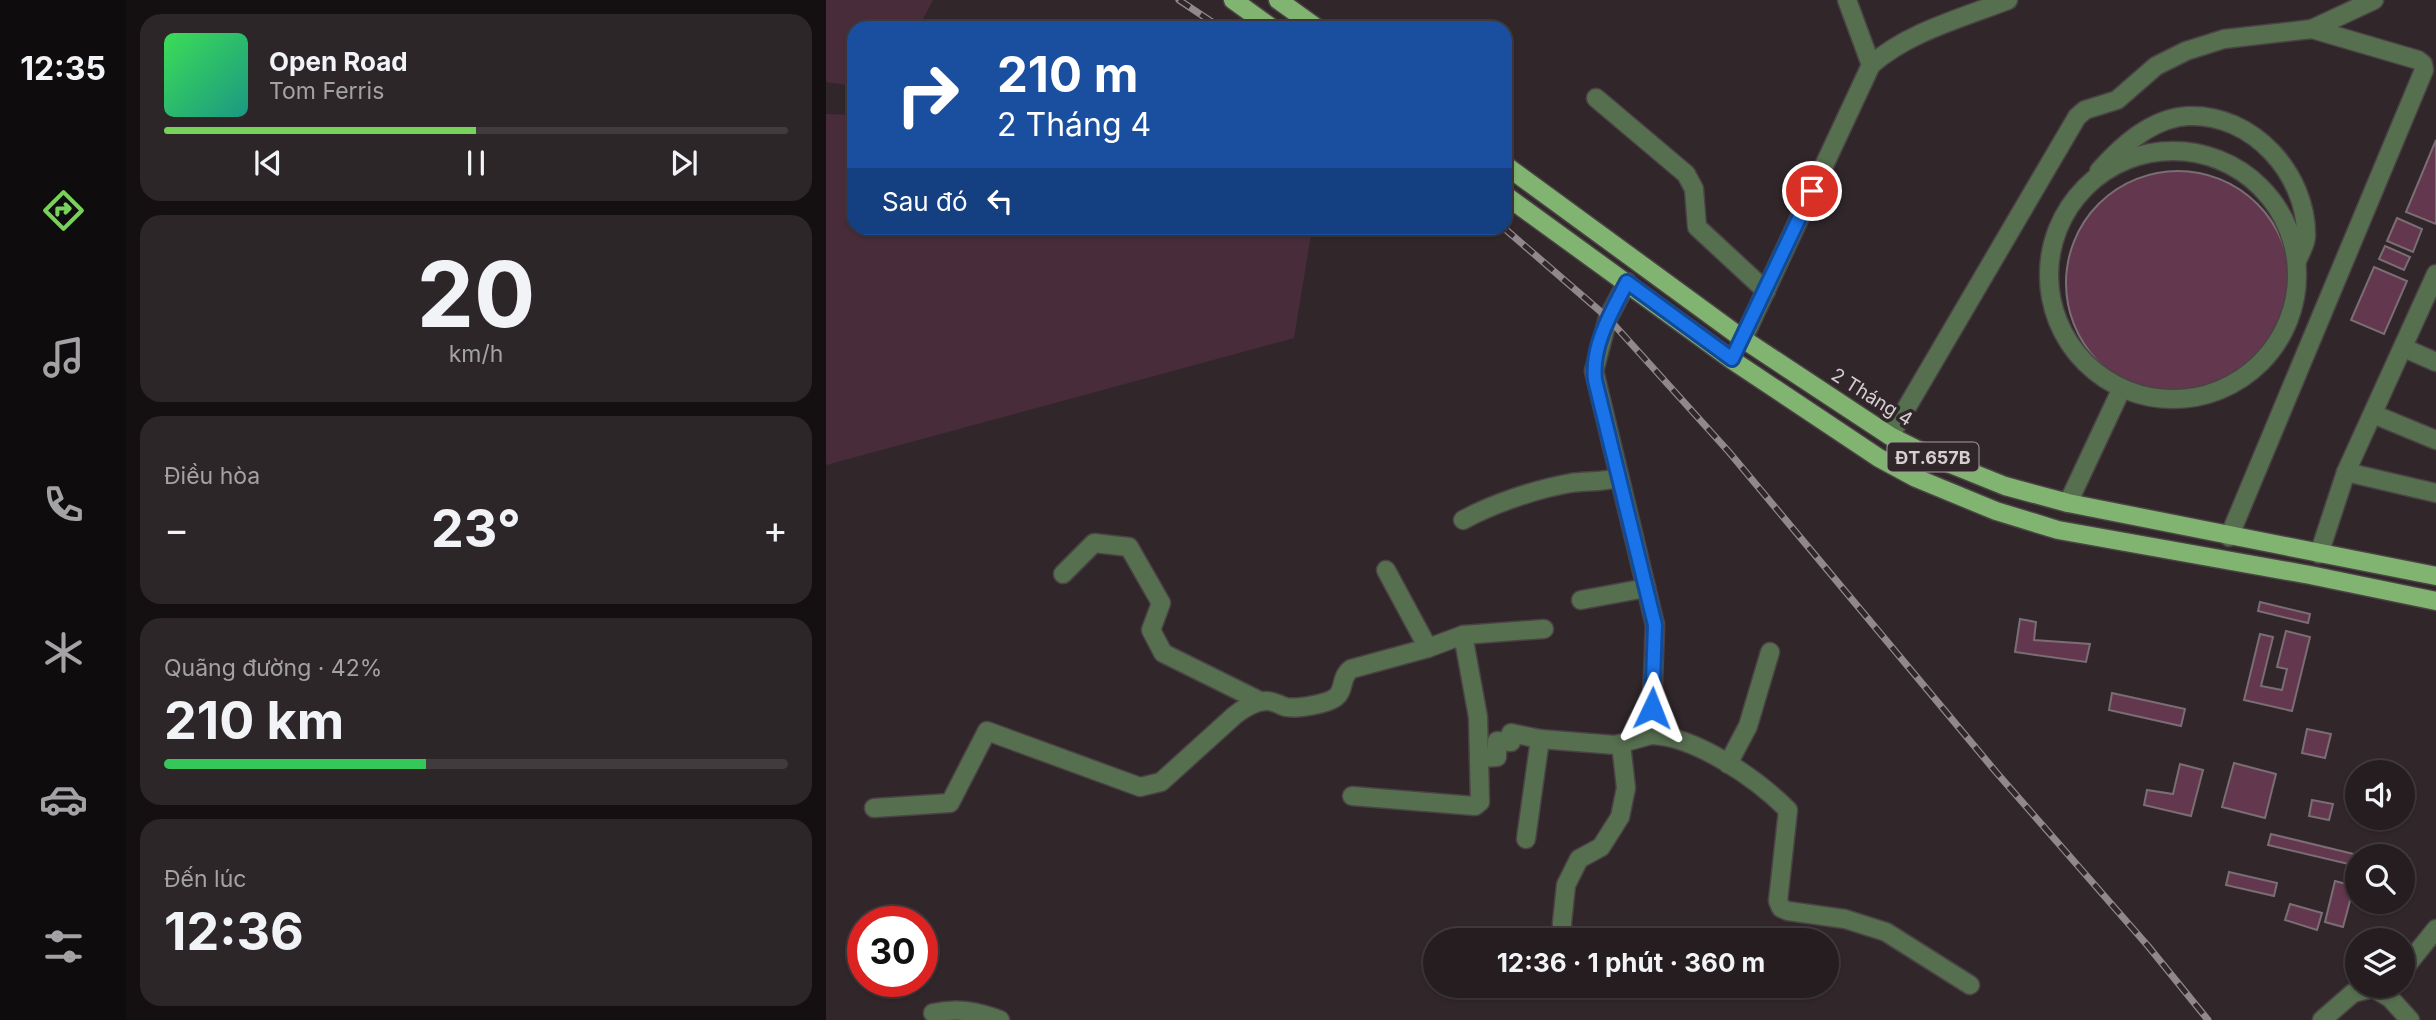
<!DOCTYPE html>
<html lang="vi">
<head>
<meta charset="utf-8">
<style>
	body { margin:0; font-family:Inter,sans-serif; background:#2d2629; color:#f1f3f6; height:100vh; display:flex; flex-direction:column; font-size:26px; white-space:nowrap }
	* { box-sizing:border-box; margin:0 }
	p { font-size:23px; color:#a3a2a5 }
	.icon { flex:none; width:38px; height:38px; fill:none; stroke:currentColor; stroke-width:2; stroke-linecap:round; stroke-linejoin:round }
	.map { position:relative; flex:1; overflow:hidden }
	.side { display:flex; flex-direction:column; gap:14px; padding:14px; background:#141012; width:700px }
	.side>* { flex:none }
	.guide { position:absolute; left:21px; top:21px; width:665px; height:214px; border-radius:21px; box-shadow:0 2px 5px #0004,0 0 0 2px #423b3e; background:#1a4fa0; color:#fff; overflow:hidden }
	.buttons { position:absolute; left:1519px; top:760px; display:grid; gap:14px }
	.buttons a { display:grid; place-items:center; width:70px; height:70px; border-radius:50%; background:#251d20; box-shadow:0 2px 5px #0004,0 0 0 2px #423b3e; font-size:35px }
	.speed { position:absolute; left:21px; top:906px; display:flex; gap:14px; font-size:35px; font-weight:700; text-align:center }
	.speed>* { display:grid; place-content:center; width:91px; height:91px; border-radius:50%; background:#251d20; box-shadow:0 2px 5px #0004,0 0 0 2px #423b3e; line-height:1 }
	.speed .limit { border:10px solid #d22; background:#fff; color:#111 }
	.pin { position:absolute; display:grid; place-items:center; width:60px; height:60px; color:#fff; margin:-30px; border:4px solid #fff; border-radius:50%; box-shadow:0 2px 7px #0007 }
	.me { position:absolute; width:77px; margin:-38px; rotate:2deg; stroke-linejoin:round; filter:drop-shadow(0 0 5px #0008) }
	.turn { display:flex; align-items:center; gap:24px; height:147px; padding:0 35px; font-size:32px }
	.turn .icon { width:91px; height:91px; stroke-width:2.5 }
	.turn b { display:block; font-size:49px; line-height:60px }
	.then { display:flex; align-items:center; height:66px; padding:0 35px; background:#0003; gap:14px; font-size:26px }
	.big { font-size:52px; font-weight:700; line-height:1.1 }
	.side .widget { flex:1; display:flex; flex-direction:column; justify-content:center; gap:10px; min-width:0; padding:0 24px; border-radius:21px; background:#2d2629 }
	.side .dial { align-items:center; gap:0 }
	.dial b { font-size:91px; line-height:1 }
	.song { display:flex; align-items:center; gap:21px }
	.cover { width:84px; height:84px; border-radius:10px; background:linear-gradient(135deg,hsl(130 70% 55%),hsl(170 70% 35%)) }
	.played { height:7px; border-radius:4px; background:linear-gradient(90deg,#77d259 50%,#423b3e 50%) }
	.keys { display:flex; justify-content:space-around; direction:ltr }
	.heat { display:flex; justify-content:space-between; align-items:center; font-size:38px; direction:ltr }
	.charge { height:10px; border-radius:5px; background:linear-gradient(90deg,#34c759 42%,#423b3e 0) }
	.trip { position:absolute; left:597px; top:928px; width:416px; height:70px; border-radius:35px; background:#251d20; box-shadow:0 2px 5px #0004,0 0 0 2px #423b3e; font-weight:700; line-height:70px; text-align:center }
	main { display:flex; flex:1; min-height:0 }
	.menu { display:flex; flex-direction:column; width:126px; justify-content:space-around; align-items:center; background:#0f0c0d; color:#a3a2a5 }
	.menu .icon { width:49px; height:49px }
	.menu .on { color:#77d259 }
	.menu b { font-size:32px; color:#f1f3f6 }
	.map>svg:first-child { display:block }
	.green { fill:#492c3a }
	.building { fill:#63374d; stroke:#7a6e74; stroke-width:2 }
	.lines { fill:none; stroke-linecap:round; stroke-linejoin:round }
	.minor-casing { stroke:#4b4246; stroke-width:21 }
	.major-casing { stroke:#4b4246; stroke-width:21 }
	.minor { stroke:#566f4f; stroke-width:18 }
	.major { stroke:#80b470; stroke-width:18 }
	.rail-casing { stroke:#90888b; stroke-width:7 }
	.rail { stroke:#31272b; stroke-width:4.5; stroke-dasharray:13; stroke-linecap:butt }
	.route-casing { stroke:#114b97; stroke-width:18 }
	.route { stroke:#1a73e8; stroke-width:12 }
	.labels { text-anchor:middle; dominant-baseline:central; stroke-width:7; stroke-linejoin:round; paint-order:stroke }
	.shield { fill:#31272b; stroke:#a49da0; stroke-width:2 }
	.shield-label { font-size:18px; font-weight:bold; fill:#d6cfd2 }
	.street-label { font-size:19px; fill:#d6cfd2; stroke:#31272b }
</style>
</head>
<body>
<main>
<nav class="menu">
<b>12:35</b>
<svg class="icon on" aria-label="directions" viewBox="0 0 24 24"><path d="M12 3l9 9-9 9-9-9zM9 14v-3h6M13 9l2 2-2 2"/></svg>
<svg class="icon" aria-label="music" viewBox="0 0 24 24"><path d="M9 18V5l10-2v13"/><circle cx="6" cy="18" r="3"/><circle cx="16" cy="16" r="3"/></svg>
<svg class="icon" aria-label="phone" viewBox="0 0 24 24"><path d="M5 4h4l2 5-3 2q2 4 5 5l2-3 5 2v4C11 20 4 13 5 4z"/></svg>
<svg class="icon" aria-label="climate" viewBox="0 0 24 24"><path d="M12 3v18M4 7l16 10M4 17L20 7"/></svg>
<svg class="icon" aria-label="car" viewBox="0 0 24 24"><path d="M5 17H2v-5l4-1 3-4h7l3 4 3 1v5h-3M9 17h6M6 11h13"/><circle cx="7" cy="17" r="2"/><circle cx="17" cy="17" r="2"/></svg>
<svg class="icon" aria-label="filters" viewBox="0 0 24 24"><path d="M4 7h16M4 17h16"/><circle cx="9" cy="7" r="2"/><circle cx="15" cy="17" r="2"/></svg>
</nav>
<section class="side">
<div class="widget">
<div class="song"><i class="cover"></i><div><b>Open Road</b><p>Tom Ferris</p></div></div>
<div class="played"></div>
<div class="keys"><svg class="icon" aria-label="previous" viewBox="0 0 24 24"><path d="M18 5L8 12l10 7zM5 5v14"/></svg><svg class="icon" aria-label="pause" viewBox="0 0 24 24"><path d="M8 5v14M16 5v14"/></svg><svg class="icon" aria-label="next" viewBox="0 0 24 24"><path d="M6 5l10 7-10 7zM19 5v14"/></svg></div>
</div>
<div class="widget dial"><b>20</b><p>km/h</p></div>
<div class="widget"><p>Điều hòa</p>
<div class="heat"><a>−</a><b class="big">23°</b><a>+</a></div>
</div>
<div class="widget"><p>Quãng đường · 42%</p><b class="big">210 km</b><div class="charge"></div></div>
<div class="widget"><p>Đến lúc</p><b class="big">12:36</b></div>
</section>
<div class="map">
<svg width="1610" height="1020" viewBox="0 0 1610 1020">
	<rect width="100%" height="100%" fill="#31272b"/>
	<!-- green -->
	<g class="green">
		<polygon points="0,0 107,0 92,28 28,28 28,86 0,82"/>
		<polygon points="0,114 28,115 28,228 486,228 468,338 0,465"/>
	</g>
	<!-- building -->
	<g class="building">
		<polygon points="1610,140 1610,224 1580,212"/>
		<circle cx="1352" cy="283" r="112"/>
		<polygon points="1571,218 1596,229 1587,252 1561,241"/>
		<polygon points="1559,246 1584,257 1578,270 1553,259"/>
		<polygon points="1548,267 1581,281 1558,334 1525,320"/>
		<polygon points="1434,602 1484,614 1482,623 1432,611"/>
		<polygon points="1194,619 1210,622 1208,640 1264,644 1260,662 1189,652"/>
		<polygon points="1460,631 1484,637 1466,711 1418,700 1434,634 1447,637 1435,686 1456,690 1461,669 1451,667"/>
		<polygon points="1286,693 1359,709 1355,726 1283,710"/>
		<polygon points="1481,729 1505,734 1499,758 1476,753"/>
		<polygon points="1408,763 1450,774 1439,818 1396,807"/>
		<polygon points="1354,764 1377,770 1365,816 1318,805 1321,790 1347,794"/>
		<polygon points="1486,800 1507,804 1503,820 1483,816"/>
		<polygon points="1533,817 1552,817 1551,822"/>
		<polygon points="1445,834 1536,856 1531,856 1531,866 1442,845"/>
		<polygon points="1403,872 1451,883 1448,896 1400,885"/>
		<polygon points="1509,881 1528,886 1517,927 1499,922"/>
		<polygon points="1464,904 1496,913 1491,930 1459,920"/>
	</g>
	<g class="lines">
		<!-- minor casing -->
		<g class="minor-casing">
			<g id="minor">
				<polyline points="1021,0 1045,65"/>
				<polyline points="770,98 860,174 868,189 871,227 940,291"/>
				<circle cx="1347" cy="275" r="124"/>
				<path d="M1273,171C1296,145 1326,118 1362,116C1426,113 1481,174 1480,236C1480,244 1474,253 1471,261"/>
				<path d="M917,339L1045,65C1082,32 1136,18 1182,0"/>
				<polyline points="1578,348 1610,362"/>
				<polyline points="1547,414 1610,440"/>
				<polyline points="1064,436 1251,117 1259,110 1291,100 1330,66 1360,51 1398,39 1486,29 1548,0"/>
				<polyline points="1520,472 1610,274"/>
				<polyline points="1242,503 1295,390"/>
				<path d="M637,520C666,504 710,489 745,483C761,481 776,482 793,478"/>
				<polyline points="1403,537 1598,70 1597,64 1592,60 1486,29"/>
				<polyline points="1493,554 1520,472 1610,493"/>
				<polyline points="560,570 602,648"/>
				<polyline points="237,574 268,543 303,547 335,603 325,630 337,653 434,701"/>
				<polyline points="755,600 820,588"/>
				<path d="M825,735C870,736 931,779 962,810L952,901L955,908L962,911L1019,919L1060,932L1144,985"/>
				<polyline points="653,758 671,757 671,741 685,742 685,733 714,739"/>
				<polyline points="902,764 922,726 944,652"/>
				<polyline points="526,796 649,806 654,802 652,717 637,635"/>
				<path d="M48,808L124,803L161,731L314,787L335,782L409,715C418,708 427,702 439,701C447,700 453,705 460,707C471,709 502,704 510,697C519,690 514,677 525,669L602,648L637,635L718,629"/>
				<polyline points="700,839 714,739 789,745 825,735 829,625 768,371 782,318 801,282"/>
				<polyline points="736,940 736,923 740,885 753,859 775,847 794,817 800,788 795,744"/>
				<polyline points="1577,970 1610,929"/>
				<path d="M107,1013C132,1008 150,1011 174,1020"/>
				<polyline points="1496,1020 1527,993 1547,988 1564,998 1584,1020"/>
			</g>
		</g>
		<!-- major casing -->
		<g class="major-casing">
			<g id="major">
				<polyline points="407,0 446,28"/>
				<polyline points="452,0 491,28"/>
				<polyline points="679,165 917,339 1064,436 1102,455 1179,486 1242,503 1610,576"/>
				<polyline points="679,195 906,360 1053,458 1090,478 1170,511 1232,530 1484,575 1610,601"/>
			</g>
		</g>
		<!-- minor -->
		<use href="#minor" class="minor"/>
		<!-- major -->
		<use href="#major" class="major"/>
		<!-- rail casing -->
		<g class="rail-casing">
			<g id="rail">
				<polyline points="353,0 395,28"/>
				<polyline points="678,228 782,318 903,452 1170,772 1322,946 1382,1020"/>
			</g>
		</g>
		<!-- rail -->
		<use href="#rail" class="rail"/>
	</g>
	<g class="lines">
		<!-- route casing -->
		<g class="route-casing">
			<path id="route" d="M826,708L829,625L769,380C765,346 786,311 801,282L906,359L986,191"/>
		</g>
		<!-- route -->
		<use href="#route" class="route"/>
	</g>
	<g class="labels">
		<!-- shield labels -->
		<rect class="shield" x="1061.5" y="442.5" width="91" height="29" rx="5"/>
		<g class="shield-label">
			<text x="1107" y="457">ĐT.657B</text>
		</g>
		<!-- street labels -->
		<g class="street-label">
			<text transform="translate(1046 397) rotate(32)">2 Tháng 4</text>
		</g>
	</g>
</svg>
<div class="buttons">
<a><svg class="icon" aria-label="sound" viewBox="0 0 24 24"><path d="M4 9h4l5-4v14l-5-4H4zM17 9q2 3 0 6"/></svg></a>
<a><svg class="icon" aria-label="search" viewBox="0 0 24 24"><circle cx="10" cy="10" r="6"/><path d="M15 15l6 6"/></svg></a>
<a><svg class="icon" aria-label="layers" viewBox="0 0 24 24"><path d="M12 4l9 5-9 5-9-5zM3 14l9 5 9-5"/></svg></a>
</div>
<div class="speed"><div class="limit">30</div></div>
<div class="pin" style="left:986px;top:191px;background:#d93025"><svg class="icon" aria-label="arrive" viewBox="0 0 24 24"><path d="M6 21V4h12l-3 4 3 4H6"/></svg></div>
<svg class="me" style="left:826px;top:708px" viewBox="-20 -20 40 40"><path d="M0-17L14 15 0 8-14 15z" fill="#1a73e8" stroke="#fff" stroke-width="4"/></svg>
<div class="trip">12:36 · 1 phút · 360 m</div>
<div class="guide">
<div class="turn"><svg class="icon" aria-label="right" viewBox="0 0 24 24"><path d="M7 20v-9h11M14 6l5 5-5 5"/></svg><div><b>210 m</b>2 Tháng 4</div></div>
<div class="then">Sau đó<svg class="icon" aria-label="left" viewBox="0 0 24 24"><path d="M17 20v-9H6M10 6l-5 5 5 5"/></svg></div>
</div>
</div>
</main>
</body>
</html>
